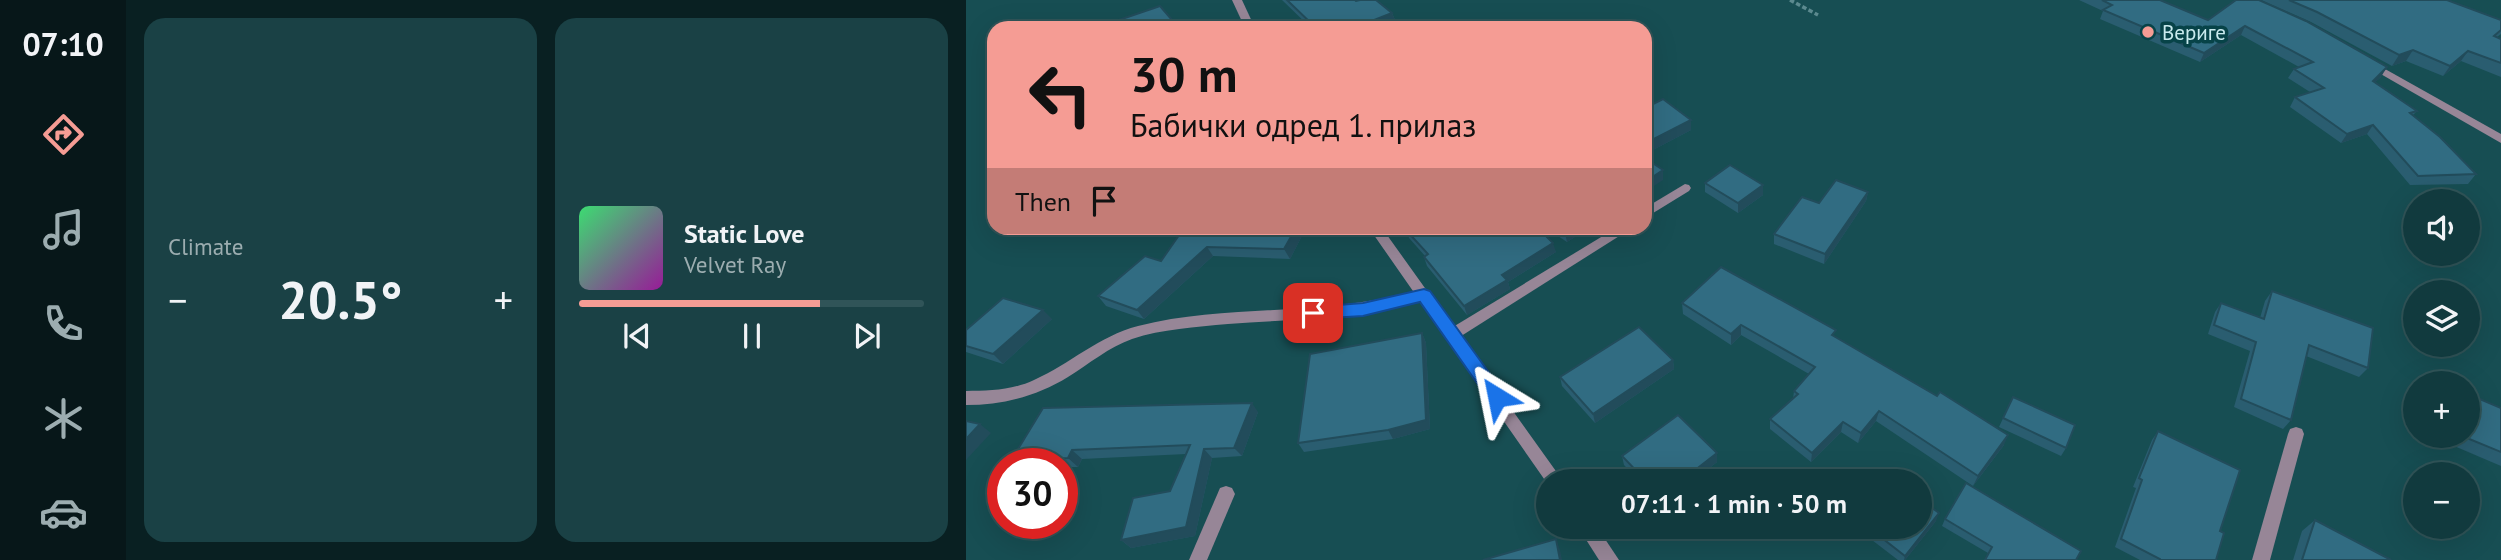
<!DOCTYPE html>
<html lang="en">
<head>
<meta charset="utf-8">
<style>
	body { margin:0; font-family:"PT Sans",sans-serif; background:#1a4145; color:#f1f3f6; height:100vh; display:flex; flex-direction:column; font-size:26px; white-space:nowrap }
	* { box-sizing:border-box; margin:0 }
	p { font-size:23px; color:#9cadb0 }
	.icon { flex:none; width:38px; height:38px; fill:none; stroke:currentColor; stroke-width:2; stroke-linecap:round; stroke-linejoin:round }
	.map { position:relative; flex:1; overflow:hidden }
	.sheet { display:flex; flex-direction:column; gap:18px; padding:18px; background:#092022; width:840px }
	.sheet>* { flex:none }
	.banner { position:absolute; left:21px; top:21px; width:665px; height:214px; border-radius:21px; box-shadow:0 7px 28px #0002,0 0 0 2px #305458; background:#f59c94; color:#111; overflow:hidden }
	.fabs { position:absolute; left:1437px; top:189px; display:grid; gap:14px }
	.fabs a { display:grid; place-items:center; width:77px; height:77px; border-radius:50%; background:#113a3e; box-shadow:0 7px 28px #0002,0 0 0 2px #305458; font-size:35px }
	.speed { position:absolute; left:21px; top:448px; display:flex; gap:14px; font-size:35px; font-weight:700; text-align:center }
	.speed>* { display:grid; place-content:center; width:91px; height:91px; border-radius:50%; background:#113a3e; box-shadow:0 7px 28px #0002,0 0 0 2px #305458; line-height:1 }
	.speed .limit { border:10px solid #d22; background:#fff; color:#111 }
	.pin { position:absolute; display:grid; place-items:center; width:60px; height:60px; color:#fff; margin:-30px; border-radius:14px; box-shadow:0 4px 10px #0006 }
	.me { position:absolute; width:77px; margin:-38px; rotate:325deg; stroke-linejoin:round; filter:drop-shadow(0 0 5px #0008) }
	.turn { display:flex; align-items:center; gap:24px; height:147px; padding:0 28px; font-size:32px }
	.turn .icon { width:91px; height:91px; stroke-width:2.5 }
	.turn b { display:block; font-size:49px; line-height:60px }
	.then { display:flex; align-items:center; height:66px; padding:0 28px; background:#0003; gap:14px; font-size:26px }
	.big { font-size:52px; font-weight:800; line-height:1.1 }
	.sheet .card { flex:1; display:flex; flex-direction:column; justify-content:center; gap:10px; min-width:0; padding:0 24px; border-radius:21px; background:#1a4145 }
	.song { display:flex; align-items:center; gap:21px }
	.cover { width:84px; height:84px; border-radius:10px; background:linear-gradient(135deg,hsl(140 70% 55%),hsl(300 70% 35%)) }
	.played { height:7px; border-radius:4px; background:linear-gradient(90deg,#f59c94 70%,#305458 70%) }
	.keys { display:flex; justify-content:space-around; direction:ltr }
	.heat { display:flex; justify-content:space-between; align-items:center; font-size:38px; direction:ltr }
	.sheet .tiles { flex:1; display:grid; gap:18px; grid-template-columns:repeat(2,1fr) }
	.trip { position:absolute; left:570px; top:469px; width:396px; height:70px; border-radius:35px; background:#113a3e; box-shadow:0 7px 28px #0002,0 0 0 2px #305458; font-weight:800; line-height:70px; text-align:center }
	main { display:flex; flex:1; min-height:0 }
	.tabs { display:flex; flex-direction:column; width:126px; justify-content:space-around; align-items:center; background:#071719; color:#9cadb0 }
	.tabs .icon { width:49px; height:49px }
	.tabs .active { color:#f59c94 }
	.tabs b { font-size:32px; color:#f1f3f6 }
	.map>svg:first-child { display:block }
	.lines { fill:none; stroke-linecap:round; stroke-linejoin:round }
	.path { stroke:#5c8a8f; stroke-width:3.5; stroke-dasharray:4.5 2.5; stroke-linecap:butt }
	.lane { fill:#978697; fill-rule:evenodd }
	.street { fill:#978697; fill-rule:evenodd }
	.wall { fill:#2a5d70 }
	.shaded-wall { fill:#224c5b }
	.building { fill:#316c82; stroke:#224c5b; stroke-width:2 }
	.route { fill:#1a73e8; stroke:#114b97; stroke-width:2 }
	.poi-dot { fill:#f59c94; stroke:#074348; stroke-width:2.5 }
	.labels { text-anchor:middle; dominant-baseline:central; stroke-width:7; stroke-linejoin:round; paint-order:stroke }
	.far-poi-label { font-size:21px; fill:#c9eaee; stroke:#074348; text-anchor:start }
</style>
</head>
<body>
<main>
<nav class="tabs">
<b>07:10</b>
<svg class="icon active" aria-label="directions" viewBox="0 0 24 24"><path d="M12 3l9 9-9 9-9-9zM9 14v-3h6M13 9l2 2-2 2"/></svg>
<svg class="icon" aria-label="music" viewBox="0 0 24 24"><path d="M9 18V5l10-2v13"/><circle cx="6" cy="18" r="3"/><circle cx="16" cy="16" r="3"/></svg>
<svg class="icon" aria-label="phone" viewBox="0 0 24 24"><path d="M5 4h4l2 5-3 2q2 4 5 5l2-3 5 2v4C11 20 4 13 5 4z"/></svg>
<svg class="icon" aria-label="climate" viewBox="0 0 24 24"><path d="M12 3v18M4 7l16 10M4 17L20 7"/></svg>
<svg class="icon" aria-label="car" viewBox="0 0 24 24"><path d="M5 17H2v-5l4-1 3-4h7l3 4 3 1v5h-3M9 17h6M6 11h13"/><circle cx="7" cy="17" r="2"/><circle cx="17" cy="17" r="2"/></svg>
</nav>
<section class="sheet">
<div class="tiles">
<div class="card"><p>Climate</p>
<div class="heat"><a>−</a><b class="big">20.5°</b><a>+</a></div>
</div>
<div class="card">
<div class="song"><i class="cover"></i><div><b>Static Love</b><p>Velvet Ray</p></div></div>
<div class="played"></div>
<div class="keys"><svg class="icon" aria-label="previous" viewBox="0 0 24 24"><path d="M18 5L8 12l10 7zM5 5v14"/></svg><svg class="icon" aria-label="pause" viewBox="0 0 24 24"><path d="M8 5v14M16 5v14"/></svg><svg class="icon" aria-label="next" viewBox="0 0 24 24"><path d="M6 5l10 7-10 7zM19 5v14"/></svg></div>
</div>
</div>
</section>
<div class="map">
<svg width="1535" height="560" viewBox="0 0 1535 560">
	<rect width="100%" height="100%" fill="#174e53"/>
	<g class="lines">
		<!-- path -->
		<polyline class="path" points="824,0 852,15"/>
		<!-- lane -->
		<g class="lane">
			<polygon points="719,184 723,185 725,188 723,191 679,218 679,208"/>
			<polygon points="650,228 666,228 492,338 482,338 480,334 482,330"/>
			<path d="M458,290L463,291L465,295L463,299C398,319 329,319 262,324C230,327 196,329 166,339C143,347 123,364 102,377C71,396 37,405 0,405V391C23,391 47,390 68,380C104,364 133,336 172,326C231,311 292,312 353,307C389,304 423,298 458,290Z"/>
			<polygon points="1330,427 1336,429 1338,434 1304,560 1286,560 1322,434 1324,429"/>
		</g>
		<!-- street -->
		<g class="street">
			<polygon points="266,0 276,0 289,28 279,28"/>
			<polygon points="1403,60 1535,134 1535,143 1399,65 1399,61"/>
			<polygon points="403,228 416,228 597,481 583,481 583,486"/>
			<polygon points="260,486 266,488 269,494 241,560 223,560 254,488"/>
			<polygon points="612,527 631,527 653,560 633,560"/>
		</g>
	</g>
	<!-- wall -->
	<g class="wall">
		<polygon points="316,0 389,0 390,1 426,13 429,20 410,28 345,28"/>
		<polygon points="1113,0 1194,0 1242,20 1270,0 1415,77 1409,82 1451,111 1447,115 1510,174 1502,184 1444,185 1401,134 1375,143 1324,107 1329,97 1344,92 1322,78 1328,69 1333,67 1275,35 1234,62 1134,19 1137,11"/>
		<polygon points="1295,0 1481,0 1535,20 1535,34 1531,37 1535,39 1535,77 1495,61 1477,76 1440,61 1426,66 1345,22"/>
		<polygon points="679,108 725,120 725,130 685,151 679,146"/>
		<polygon points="739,183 797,185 797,195 772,213 739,192"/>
		<polygon points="902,192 900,201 858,264 808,244 808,234 853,203"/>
		<polygon points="218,228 337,234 324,259 247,256 178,319 140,306 132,296 195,261"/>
		<polygon points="442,228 623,228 601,242 580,228 577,232 590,252 542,282 544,289 501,315 461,266 458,257 459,256 443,238 439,229"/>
		<polygon points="1306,291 1402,368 1393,377 1340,356 1325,420 1317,429 1268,407 1284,351 1242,334 1249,312 1255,303 1294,318 1299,301"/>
		<polygon points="716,303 869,337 1038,445 1007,486 910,421 892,443 875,432 845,462 804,429 804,419 827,399 828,391 843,374 775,335 765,345 717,314"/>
		<polygon points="86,319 37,364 0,352 0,330"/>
		<polygon points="456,333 460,343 464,429 427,439 338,452 332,443"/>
		<polygon points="707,360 708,369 629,423 596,386 594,377"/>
		<polygon points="1047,397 1100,448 1095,456 1033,427"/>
		<polygon points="1535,408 1535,466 1474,440 1475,436 1502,436"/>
		<polygon points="292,412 276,456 246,458 229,536 165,548 155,540 204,491 220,454 116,459 112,467 96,467 96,464 51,464 46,459"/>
		<polygon points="1192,431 1254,531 1250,560 1174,560 1149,547 1170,488 1167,487 1186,440"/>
		<polygon points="751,453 751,462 727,481 673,481 658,465 656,456"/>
		<polygon points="979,519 1110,560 1022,553 976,526"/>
		<polygon points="1349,520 1425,560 1327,560 1336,531"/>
		<polygon points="970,521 939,560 932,560 889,527 954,527"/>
	</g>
	<!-- shaded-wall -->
	<g class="shaded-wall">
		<polygon points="426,13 429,20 410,28 388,28"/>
		<polygon points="1279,26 1275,35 1234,62 1238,53"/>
		<polygon points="1447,50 1440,61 1426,66 1433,55"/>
		<polygon points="1502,51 1495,61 1477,76 1484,66"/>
		<polygon points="1421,67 1415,77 1401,90 1407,81"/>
		<polygon points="725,120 725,130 685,151 684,141"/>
		<polygon points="1407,125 1401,134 1375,143 1381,134"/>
		<polygon points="697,170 697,180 679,192 679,182"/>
		<polygon points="797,185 797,195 772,213 772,203"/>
		<polygon points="902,192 900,201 858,264 859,254"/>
		<polygon points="330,228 333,228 337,234 324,259 318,249"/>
		<polygon points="572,228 580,228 574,236"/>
		<polygon points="607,228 623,228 601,242 599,233"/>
		<polygon points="587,243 590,252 542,282 544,289 501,315 498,306 536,275"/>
		<polygon points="241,247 247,256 178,319 171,310"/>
		<polygon points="77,310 86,319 37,364 27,354"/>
		<polygon points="775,325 775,335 765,345 765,334"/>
		<polygon points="456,333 460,343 464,429 427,439 422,430"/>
		<polygon points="707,360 708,369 629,423 627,414"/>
		<polygon points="286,403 292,412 276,456 268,448"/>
		<polygon points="913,411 910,421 892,443 895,433"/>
		<polygon points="877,422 875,432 845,462 846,453"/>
		<polygon points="14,424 25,433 0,460 0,439"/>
		<polygon points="1042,435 1038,445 1007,486 1012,476"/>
		<polygon points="238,449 246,458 229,536 165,548 155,540 220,527"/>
		<polygon points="106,450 116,459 112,467 102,458"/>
		<polygon points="751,453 751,462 727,481 715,481"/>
		<polygon points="973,513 970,521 939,560 938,560 939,556"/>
		<polygon points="590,539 594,550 596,560 594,560"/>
	</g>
	<!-- building -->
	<g class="building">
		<polygon points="321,0 389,0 390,1 394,0 410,0 426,13 388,28 350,28"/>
		<polygon points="1136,0 1194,0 1242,20 1270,0 1293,0 1340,21 1421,67 1407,81 1451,111 1444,113 1474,137 1510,174 1452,176 1407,125 1381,134 1329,97 1358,88 1328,69 1347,62 1279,26 1238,53 1137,10 1146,5"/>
		<polygon points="1323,0 1481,0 1535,20 1535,30 1528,36 1535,39 1535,63 1502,51 1484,66 1447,50 1433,55 1351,12"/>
		<polygon points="194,6 213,28 156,28 150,21"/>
		<polygon points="697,99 725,120 684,141 679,137 679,108"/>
		<polygon points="679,158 697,170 679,182"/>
		<polygon points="764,165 797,185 772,203 739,183"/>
		<polygon points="870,180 902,192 859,254 808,234 836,197 853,203"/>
		<polygon points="218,228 330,228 318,249 241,247 171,310 132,296 179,256 195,261"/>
		<polygon points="442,228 572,228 587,243 536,275 541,280 498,306 458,257 462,254 439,229"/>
		<polygon points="591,228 607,228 599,233"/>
		<polygon points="755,267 870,330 866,335 971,396 974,392 1042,435 1012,476 913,411 895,433 877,422 846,453 804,419 832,394 828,391 849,367 775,325 765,334 716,303"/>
		<polygon points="1306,291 1407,328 1402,368 1343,345 1325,420 1275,399 1290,342 1248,325 1255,303 1298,319"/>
		<polygon points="37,298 77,310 27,354 0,346 0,330"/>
		<polygon points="673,327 707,360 627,414 594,377"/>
		<polygon points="456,333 460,420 422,430 332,443 344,354"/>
		<polygon points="1502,394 1535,408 1535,452 1496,436 1502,436"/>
		<polygon points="1047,397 1109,425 1100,448 1037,418"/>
		<polygon points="286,403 268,448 238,449 220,527 155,540 167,498 204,491 224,445 106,450 102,458 46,459 77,408"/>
		<polygon points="712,415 751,453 715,481 680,481 656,456"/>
		<polygon points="0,421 14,424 0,439"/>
		<polygon points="1192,431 1274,470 1254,531 1258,533 1250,560 1194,560 1194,559 1155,539 1176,480 1173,478"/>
		<polygon points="921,475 929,481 915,481"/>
		<polygon points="1000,483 1115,551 1110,560 1019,560 1026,547 979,519"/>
		<polygon points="954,499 973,513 939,556 902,527 954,527"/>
		<polygon points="1349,520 1425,560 1336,560"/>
		<polygon points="590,539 594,560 517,560"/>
	</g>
	<!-- route -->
	<polygon class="route" points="458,289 464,291 537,392 540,397 537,403 525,403 454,302 397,316 347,319 339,313 347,307 397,303"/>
	<!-- markers -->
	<circle class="poi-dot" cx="1182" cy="32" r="7"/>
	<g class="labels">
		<!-- far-poi labels -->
		<g class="far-poi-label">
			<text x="1196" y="32">Вериге</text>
		</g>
	</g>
</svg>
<div class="fabs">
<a><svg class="icon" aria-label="sound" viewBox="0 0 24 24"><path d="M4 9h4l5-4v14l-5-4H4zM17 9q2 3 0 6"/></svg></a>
<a><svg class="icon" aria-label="layers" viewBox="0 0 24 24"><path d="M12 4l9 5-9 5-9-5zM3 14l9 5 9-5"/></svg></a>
<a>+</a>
<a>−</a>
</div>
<div class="speed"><div class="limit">30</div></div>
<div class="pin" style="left:347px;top:313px;background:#d93025"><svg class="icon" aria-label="arrive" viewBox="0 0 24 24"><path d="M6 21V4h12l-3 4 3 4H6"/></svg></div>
<svg class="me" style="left:531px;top:397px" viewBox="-20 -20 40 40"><path d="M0-17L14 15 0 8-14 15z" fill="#1a73e8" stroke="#fff" stroke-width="4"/></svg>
<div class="trip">07:11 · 1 min · 50 m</div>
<div class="banner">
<div class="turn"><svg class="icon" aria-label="left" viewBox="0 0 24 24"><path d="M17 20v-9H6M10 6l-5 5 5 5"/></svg><div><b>30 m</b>Бабички одред 1. прилаз</div></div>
<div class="then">Then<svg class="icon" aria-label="arrive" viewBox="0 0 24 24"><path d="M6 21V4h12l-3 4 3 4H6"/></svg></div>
</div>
</div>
</main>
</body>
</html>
